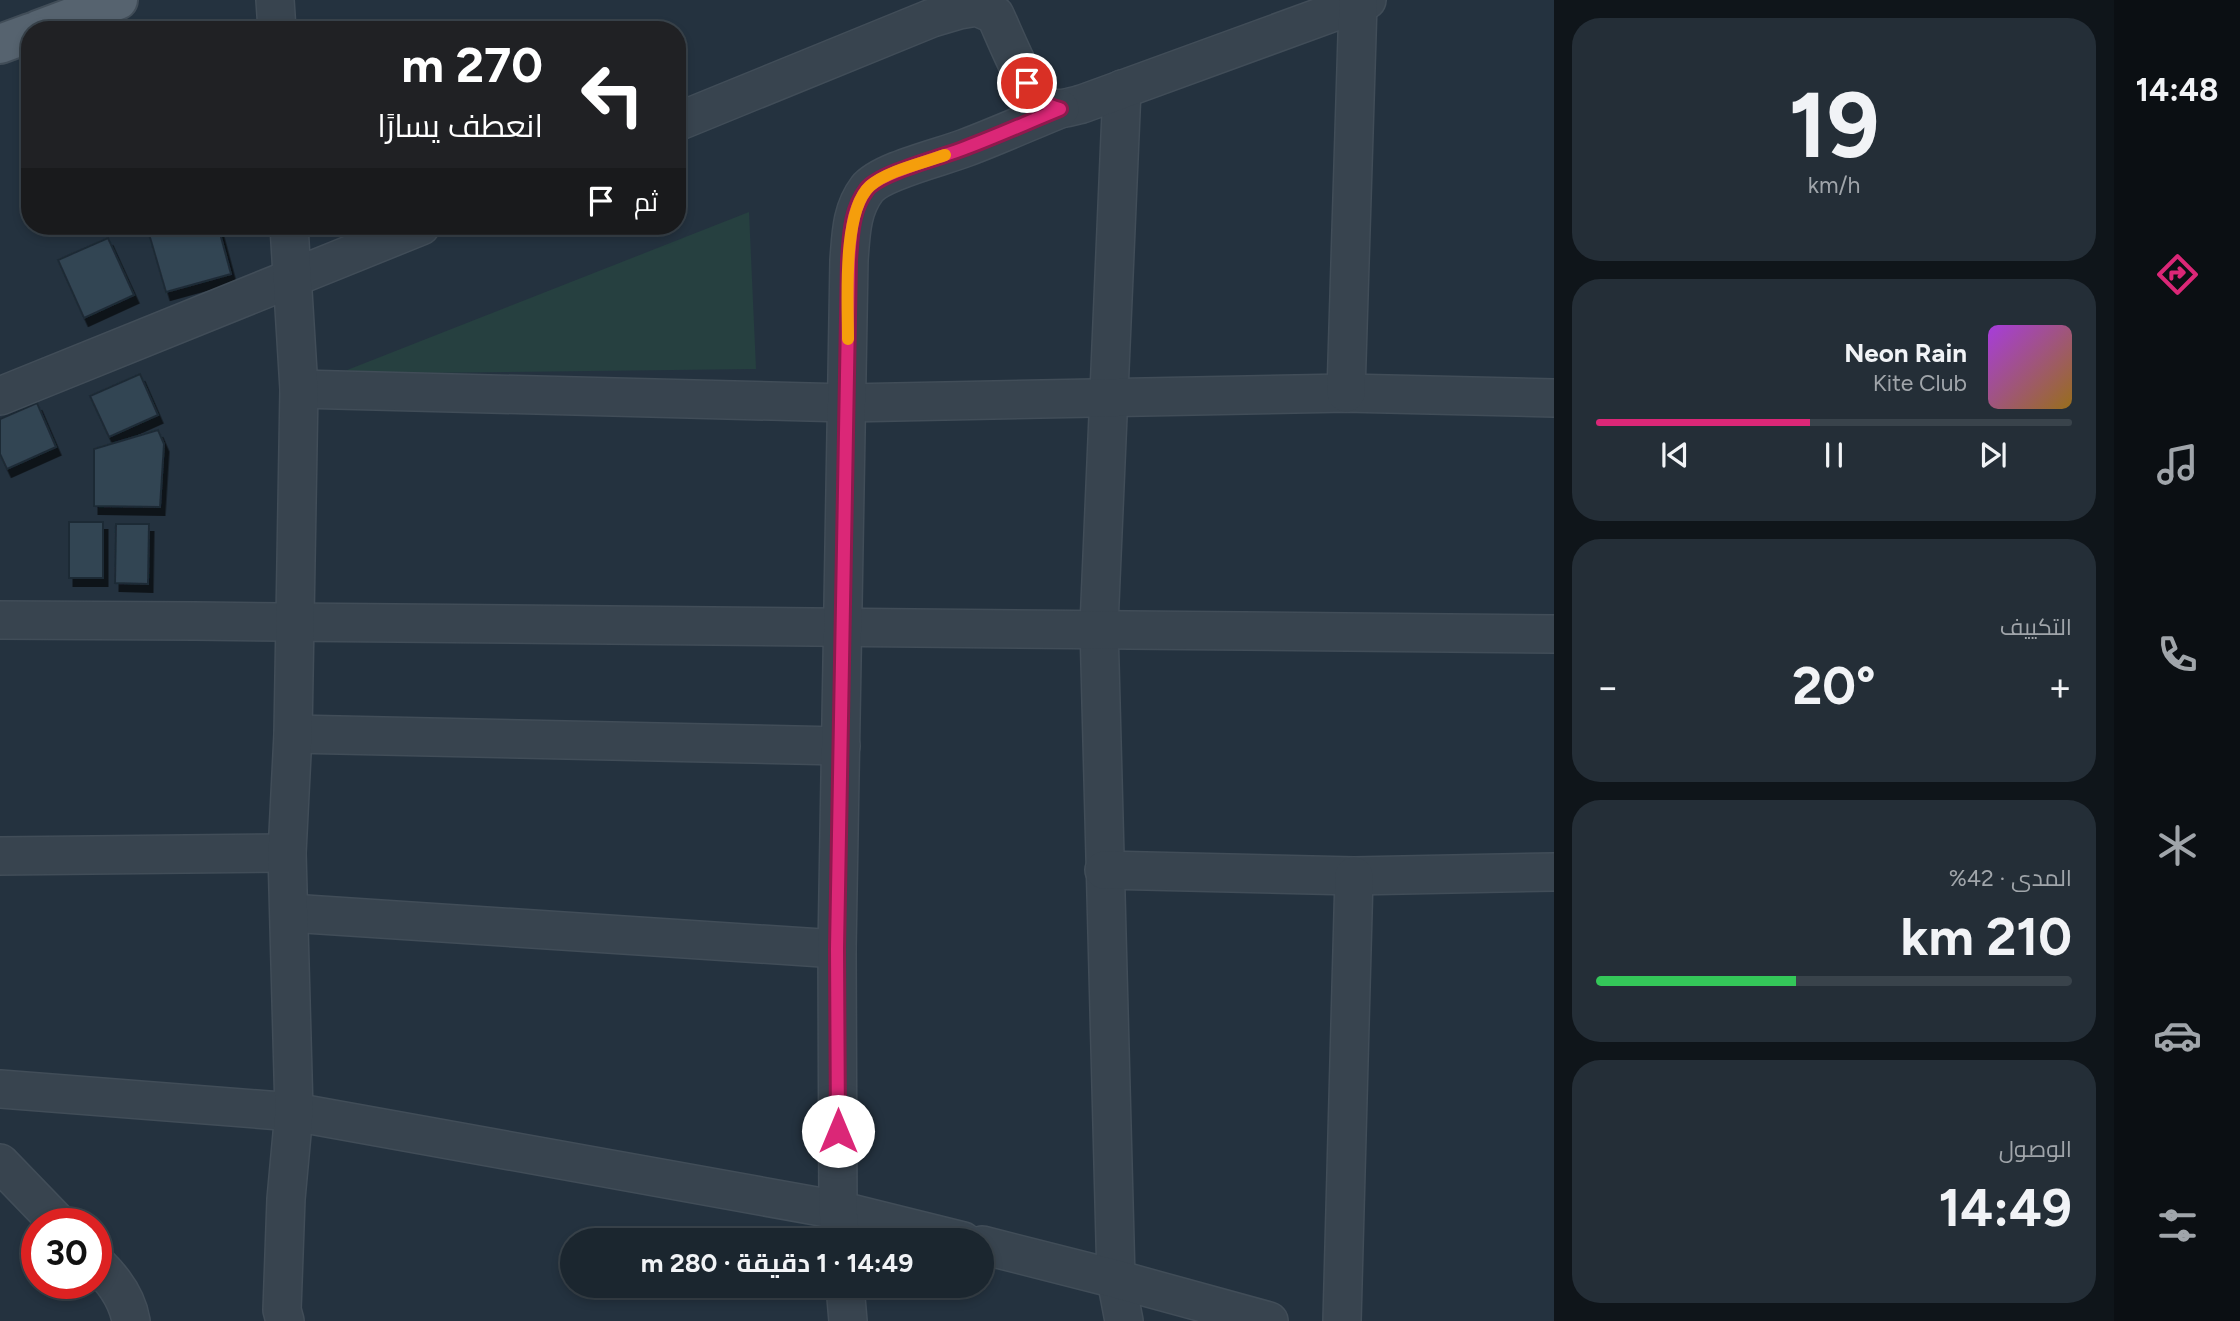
<!DOCTYPE html>
<html lang="ar">
<head>
<meta charset="utf-8">
<style>
	body { margin:0; font-family:Figtree,Cairo,sans-serif; background:#242e37; color:#f1f3f6; direction:rtl; height:100vh; display:flex; flex-direction:column; font-size:26px; white-space:nowrap }
	* { box-sizing:border-box; margin:0 }
	p { font-size:23px; color:#a0a5aa }
	.icon { flex:none; width:38px; height:38px; fill:none; stroke:currentColor; stroke-width:2; stroke-linecap:round; stroke-linejoin:round }
	.map { position:relative; flex:1; overflow:hidden; direction:ltr }
	.drawer { display:flex; flex-direction:column; gap:18px; padding:18px; background:#0f151a; width:560px }
	.drawer>* { flex:none }
	.top-card { position:absolute; left:21px; top:21px; width:665px; height:214px; border-radius:28px; box-shadow:0 4px 10px #0003,0 0 0 2px #39434b; direction:rtl; background:#202124; color:#fff; overflow:hidden }
	.speed { position:absolute; left:21px; top:1208px; display:flex; gap:14px; font-size:35px; font-weight:700; text-align:center }
	.speed>* { display:grid; place-content:center; width:91px; height:91px; border-radius:50%; background:#1b262f; box-shadow:0 4px 10px #0003,0 0 0 2px #39434b; line-height:1 }
	.speed .limit { border:10px solid #d22; background:#fff; color:#111 }
	.pin { position:absolute; display:grid; place-items:center; width:60px; height:60px; color:#fff; margin:-30px; border:4px solid #fff; border-radius:50%; box-shadow:0 2px 7px #0007 }
	.me { position:absolute; width:77px; margin:-38px; rotate:0deg; stroke-linejoin:round; filter:drop-shadow(0 0 5px #0008) }
	.turn { display:flex; align-items:center; gap:24px; height:147px; padding:0 28px; font-size:32px }
	.turn .icon { width:91px; height:91px; stroke-width:2.5 }
	.turn b { display:block; font-size:49px; line-height:60px }
	.then { display:flex; align-items:center; height:66px; padding:0 28px; background:#0003; gap:14px; font-size:26px }
	.big { font-size:52px; font-weight:700; line-height:1.1 }
	.drawer .widget { flex:1; display:flex; flex-direction:column; justify-content:center; gap:10px; min-width:0; padding:0 24px; border-radius:28px; background:#242e37 }
	.drawer .dial { align-items:center; gap:0 }
	.dial b { font-size:91px; line-height:1 }
	.song { display:flex; align-items:center; gap:21px }
	.cover { width:84px; height:84px; border-radius:10px; background:linear-gradient(135deg,hsl(280 70% 55%),hsl(40 70% 35%)) }
	.played { height:7px; border-radius:4px; background:linear-gradient(90deg,#db2777 45%,#39434b 45%) }
	.keys { display:flex; justify-content:space-around; direction:ltr }
	.heat { display:flex; justify-content:space-between; align-items:center; font-size:38px; direction:ltr }
	.charge { height:10px; border-radius:5px; background:linear-gradient(90deg,#34c759 42%,#39434b 0) }
	.trip { position:absolute; left:560px; top:1228px; width:434px; height:70px; border-radius:35px; background:#1b262f; box-shadow:0 4px 10px #0003,0 0 0 2px #39434b; font-weight:700; line-height:70px; text-align:center; direction:rtl }
	main { display:flex; flex:1; min-height:0 }
	.menu { display:flex; flex-direction:column; width:126px; justify-content:space-around; align-items:center; background:#0b0f13; color:#a0a5aa }
	.menu .icon { width:49px; height:49px }
	.menu .current { color:#db2777 }
	.menu b { font-size:32px; color:#f1f3f6 }
	.map>svg:first-child { display:block }
	.green { fill:#264040 }
	.building { fill:#334453; stroke:#1f2b36; stroke-width:2; filter:url(#shadow) }
	.lines { fill:none; stroke-linecap:round; stroke-linejoin:round }
	.minor-casing { stroke:#414d58; stroke-width:40 }
	.major-casing { stroke:#414d58; stroke-width:42 }
	.minor { stroke:#38444f; stroke-width:37 }
	.major { stroke:#56636f; stroke-width:38 }
	.route-casing { stroke:#8e194d; stroke-width:18 }
	.route { stroke:#db2777; stroke-width:12 }
	.slow { stroke:#f59e0b; stroke-width:12 }
</style>
</head>
<body>
<main>
<nav class="menu">
<b>14:48</b>
<svg class="icon current" aria-label="directions" viewBox="0 0 24 24"><path d="M12 3l9 9-9 9-9-9zM9 14v-3h6M13 9l2 2-2 2"/></svg>
<svg class="icon" aria-label="music" viewBox="0 0 24 24"><path d="M9 18V5l10-2v13"/><circle cx="6" cy="18" r="3"/><circle cx="16" cy="16" r="3"/></svg>
<svg class="icon" aria-label="phone" viewBox="0 0 24 24"><path d="M5 4h4l2 5-3 2q2 4 5 5l2-3 5 2v4C11 20 4 13 5 4z"/></svg>
<svg class="icon" aria-label="climate" viewBox="0 0 24 24"><path d="M12 3v18M4 7l16 10M4 17L20 7"/></svg>
<svg class="icon" aria-label="car" viewBox="0 0 24 24"><path d="M5 17H2v-5l4-1 3-4h7l3 4 3 1v5h-3M9 17h6M6 11h13"/><circle cx="7" cy="17" r="2"/><circle cx="17" cy="17" r="2"/></svg>
<svg class="icon" aria-label="filters" viewBox="0 0 24 24"><path d="M4 7h16M4 17h16"/><circle cx="9" cy="7" r="2"/><circle cx="15" cy="17" r="2"/></svg>
</nav>
<section class="drawer">
<div class="widget dial"><b>19</b><p>km/h</p></div>
<div class="widget">
<div class="song"><i class="cover"></i><div><b>Neon Rain</b><p>Kite Club</p></div></div>
<div class="played"></div>
<div class="keys"><svg class="icon" aria-label="previous" viewBox="0 0 24 24"><path d="M18 5L8 12l10 7zM5 5v14"/></svg><svg class="icon" aria-label="pause" viewBox="0 0 24 24"><path d="M8 5v14M16 5v14"/></svg><svg class="icon" aria-label="next" viewBox="0 0 24 24"><path d="M6 5l10 7-10 7zM19 5v14"/></svg></div>
</div>
<div class="widget"><p>التكييف</p>
<div class="heat"><a>−</a><b class="big">20°</b><a>+</a></div>
</div>
<div class="widget"><p>المدى · 42%</p><b class="big">210 km</b><div class="charge"></div></div>
<div class="widget"><p>الوصول</p><b class="big">14:49</b></div>
</section>
<div class="map">
<svg width="1554" height="1321" viewBox="0 0 1554 1321">
	<defs>
		<filter id="shadow"><feDropShadow dx="4.5" dy="8" stdDeviation="0" flood-color="#0009"/></filter>
	</defs>
	<rect width="100%" height="100%" fill="#24323f"/>
	<!-- green -->
	<polygon class="green" points="749,212 756,369 337,374"/>
	<!-- building -->
	<g class="building">
		<polygon points="180,226 218,226 231,274 166,292 149,234"/>
		<polygon points="108,238 134,295 84,318 58,260"/>
		<polygon points="140,374 158,415 109,437 90,396"/>
		<polygon points="37,403 56,447 7,469 0,454 0,419"/>
		<polygon points="158,430 164,444 160,507 94,506 94,449"/>
		<rect x="69" y="522" width="34" height="56"/>
		<polygon points="116,524 149,524 148,584 115,583"/>
	</g>
	<g class="lines">
		<!-- minor casing -->
		<g class="minor-casing">
			<g id="minor">
				<polyline points="275,0 277,30"/>
				<polyline points="1122,89 1099,626 1116,1279 1124,1321"/>
				<path d="M677,122L932,18L959,10L977,7L995,15C1005,36 1027,94 1045,105C1057,112 1070,107 1082,104L1367,0"/>
				<polyline points="299,389 847,403 1346,393 1554,398"/>
				<polyline points="1346,393 1358,3"/>
				<polyline points="0,396 421,226"/>
				<path d="M0,620C518,623 1036,625 1554,634"/>
				<polyline points="293,734 841,746"/>
				<polyline points="0,856 287,853"/>
				<polyline points="1104,870 1354,876 1554,872"/>
				<polyline points="290,913 837,949"/>
				<polyline points="0,1089 294,1112 838,1210 963,1241"/>
				<polyline points="0,1163 58,1223"/>
				<path d="M841,1241L838,1210L837,949L849,260C851,235 851,210 867,189C881,171 942,157 965,148C997,136 1028,122 1060,109"/>
				<polyline points="982,1245 1116,1279 1269,1321"/>
				<path d="M96,1263C113,1279 127,1297 131,1321"/>
				<polyline points="845,1286 848,1321"/>
				<polyline points="285,1321 282,1310 286,1199 294,1112 287,853 293,734 299,389 289,226"/>
				<polyline points="1342,1321 1354,876"/>
			</g>
		</g>
		<!-- major casing -->
		<g class="major-casing">
			<g id="major">
				<polyline points="38,30 118,0"/>
				<polyline points="0,44 30,33"/>
			</g>
		</g>
		<!-- minor -->
		<use href="#minor" class="minor"/>
		<!-- major -->
		<use href="#major" class="major"/>
	</g>
	<g class="lines">
		<!-- route casing -->
		<g class="route-casing">
			<path id="route" d="M838,1131L837,949L849,260C851,235 851,210 867,189C881,172 943,157 965,148C997,136 1028,122 1060,109C1043,105 1036,97 1027,83"/>
		</g>
		<!-- route -->
		<use href="#route" class="route"/>
		<!-- slow -->
		<path class="slow" d="M848,339C848,302 842,211 870,186C887,171 923,163 945,155"/>
	</g>
</svg>
<div class="speed"><div class="limit">30</div></div>
<div class="pin" style="left:1027px;top:83px;background:#d93025"><svg class="icon" aria-label="arrive" viewBox="0 0 24 24"><path d="M6 21V4h12l-3 4 3 4H6"/></svg></div>
<svg class="me" style="left:838px;top:1131px" viewBox="-20 -20 40 40"><circle r="19" fill="#fff"/><path d="M0-13L10 11 0 6-10 11z" fill="#db2777"/></svg>
<div class="trip">14:49 · 1 دقيقة · 280 m</div>
<div class="top-card">
<div class="turn"><svg class="icon" aria-label="left" viewBox="0 0 24 24"><path d="M17 20v-9H6M10 6l-5 5 5 5"/></svg><div><b>270 m</b>انعطف يسارًا</div></div>
<div class="then">ثم<svg class="icon" aria-label="arrive" viewBox="0 0 24 24"><path d="M6 21V4h12l-3 4 3 4H6"/></svg></div>
</div>
</div>
</main>
</body>
</html>
